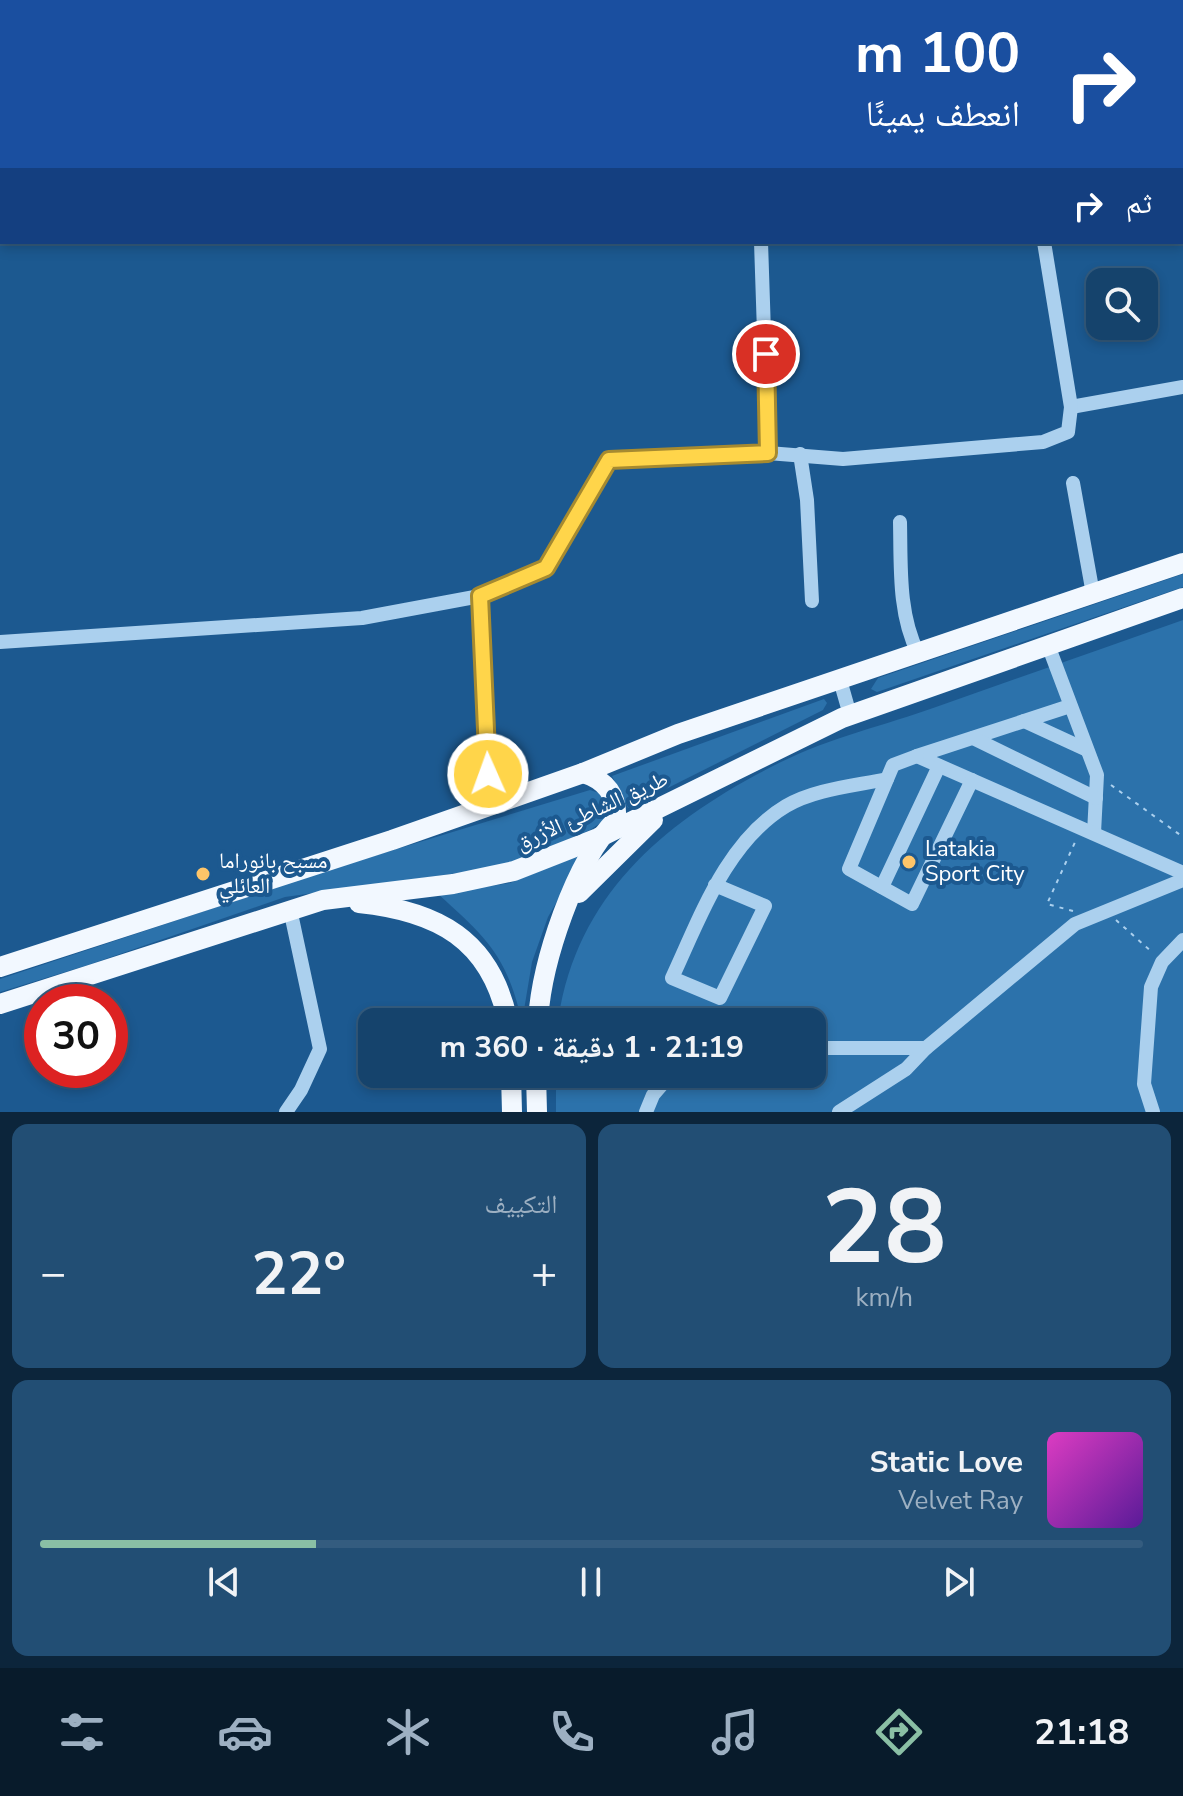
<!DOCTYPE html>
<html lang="ar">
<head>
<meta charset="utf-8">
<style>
	body { margin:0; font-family:"Nunito Sans","Noto Naskh Arabic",sans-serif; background:#224e74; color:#f1f3f6; direction:rtl; height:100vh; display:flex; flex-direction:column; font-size:30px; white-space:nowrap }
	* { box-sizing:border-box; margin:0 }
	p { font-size:26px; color:#9db0c2 }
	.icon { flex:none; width:44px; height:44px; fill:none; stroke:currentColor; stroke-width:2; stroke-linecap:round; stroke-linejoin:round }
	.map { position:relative; height:1112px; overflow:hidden; direction:ltr }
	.drawer { display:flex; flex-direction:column; gap:12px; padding:12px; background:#0c253b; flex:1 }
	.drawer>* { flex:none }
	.top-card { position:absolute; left:0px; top:0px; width:1184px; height:244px; box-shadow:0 4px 12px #0003,0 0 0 2px #345c7f; direction:rtl; background:#1a4fa0; color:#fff; overflow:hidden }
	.buttons { position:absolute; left:1086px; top:268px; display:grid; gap:16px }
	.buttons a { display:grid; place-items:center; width:72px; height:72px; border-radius:16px; background:#15436c; box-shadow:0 4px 12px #0003,0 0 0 2px #345c7f; font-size:40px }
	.speed { position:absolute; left:24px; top:984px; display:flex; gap:16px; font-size:40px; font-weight:700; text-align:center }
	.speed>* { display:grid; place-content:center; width:104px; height:104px; border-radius:50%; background:#15436c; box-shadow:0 4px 12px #0003,0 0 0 2px #345c7f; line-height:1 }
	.speed .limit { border:12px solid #d22; background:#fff; color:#111 }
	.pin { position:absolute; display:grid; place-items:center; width:68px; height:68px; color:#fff; margin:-34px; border:4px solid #fff; border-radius:50%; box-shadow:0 2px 8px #0007 }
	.me { position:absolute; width:88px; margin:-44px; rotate:358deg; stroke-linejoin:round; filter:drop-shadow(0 0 6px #0008) }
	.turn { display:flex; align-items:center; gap:28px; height:168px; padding:0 32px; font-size:36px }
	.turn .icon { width:104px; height:104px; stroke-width:2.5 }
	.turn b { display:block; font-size:56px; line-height:68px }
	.then { display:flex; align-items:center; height:76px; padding:0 32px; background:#0003; gap:16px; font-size:30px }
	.big { font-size:60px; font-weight:700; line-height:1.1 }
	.drawer .tile { flex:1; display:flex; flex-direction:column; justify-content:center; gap:12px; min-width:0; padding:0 28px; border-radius:16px; background:#224e74 }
	.drawer .dial { align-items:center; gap:0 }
	.dial b { font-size:104px; line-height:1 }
	.song { display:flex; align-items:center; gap:24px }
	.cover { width:96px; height:96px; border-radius:12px; background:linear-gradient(135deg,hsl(310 70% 55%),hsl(270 70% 35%)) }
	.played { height:8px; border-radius:4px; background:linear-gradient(90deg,#8abfa5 25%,#345c7f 25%) }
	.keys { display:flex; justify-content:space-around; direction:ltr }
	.heat { display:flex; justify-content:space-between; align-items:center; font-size:44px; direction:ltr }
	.drawer .tiles { flex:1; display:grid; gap:12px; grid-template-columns:1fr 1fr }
	.tile:last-child { grid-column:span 2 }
	.trip { position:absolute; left:358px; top:1008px; width:468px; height:80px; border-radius:16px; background:#15436c; box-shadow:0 4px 12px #0003,0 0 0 2px #345c7f; font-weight:700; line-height:80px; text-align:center; direction:rtl }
	.tab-bar { display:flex; height:128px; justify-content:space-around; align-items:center; background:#081b2b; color:#9db0c2 }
	.tab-bar .icon { width:56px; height:56px }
	.tab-bar .active { color:#8abfa5 }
	.tab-bar b { font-size:36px; color:#f1f3f6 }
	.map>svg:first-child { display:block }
	.green { fill:#2c72ab }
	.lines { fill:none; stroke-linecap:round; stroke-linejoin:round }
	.path { stroke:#abd0ee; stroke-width:2; stroke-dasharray:4 6; stroke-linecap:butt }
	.minor { stroke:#abd0ee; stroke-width:14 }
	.major { stroke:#f2f8ff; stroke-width:20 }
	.route-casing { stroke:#a68a30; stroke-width:20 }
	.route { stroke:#ffd54a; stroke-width:14 }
	.poi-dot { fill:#fec569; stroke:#1c5990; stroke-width:3 }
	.labels { text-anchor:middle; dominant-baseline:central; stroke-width:8; stroke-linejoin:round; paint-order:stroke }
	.street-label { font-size:22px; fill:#fff; stroke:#1c5990 }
	.poi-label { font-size:22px; fill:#fff; stroke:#1c5990; text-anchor:start }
</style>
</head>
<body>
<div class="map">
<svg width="1183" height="1112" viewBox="0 0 1183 1112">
	<rect width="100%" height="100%" fill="#1c5990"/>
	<!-- green -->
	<g class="green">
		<polygon points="1183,574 1183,587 877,692 871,689 878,678"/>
		<path d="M1183,620V1112H556V1074H812V1022H558C576,892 670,817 781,762C829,738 886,725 936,707C1018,678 1101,649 1183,620Z"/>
		<polygon points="824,699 827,703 823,710 628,808 612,776"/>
		<polygon points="590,790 605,795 609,812 603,821 590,830 516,861 472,871 285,897 88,965 0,992 0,979 328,870"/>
		<path d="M585,853L548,917L532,962L522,1022C507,956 487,938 438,894L510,883Z"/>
	</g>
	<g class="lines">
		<!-- path -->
		<g class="path">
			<polyline points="1111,785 1183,837"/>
			<polyline points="1073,911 1047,904 1076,840"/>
			<polyline points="1116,920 1153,953"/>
		</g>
		<!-- minor -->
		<g class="minor">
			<polyline points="1006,0 1007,2"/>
			<polyline points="761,242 768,453"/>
			<polyline points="1071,407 1183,387"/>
			<polyline points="800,454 807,500 812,601"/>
			<polyline points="1073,483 1093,594"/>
			<path d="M900,522C901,565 898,614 918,653"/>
			<polyline points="480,596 490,803"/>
			<polyline points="0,642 362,618 480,596 546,568 609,460 768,453 843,459 1043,442 1068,432 1071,407 1044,242"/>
			<polyline points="1048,645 1097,775 1094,833"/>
			<polyline points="840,680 850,715"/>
			<polyline points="1070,706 917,756 1183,873"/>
			<polyline points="1024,721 1087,750"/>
			<polyline points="973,738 1096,798"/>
			<polyline points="917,756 893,765 849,869 912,904 972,780"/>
			<path d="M715,885L765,906L720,998L672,978C700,918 726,842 786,806C815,789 854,786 887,779"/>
			<polyline points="882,887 939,766"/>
			<polyline points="812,1048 926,1048 1075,924 1183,880"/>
			<polyline points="286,1112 301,1090 320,1049 290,909"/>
			<polyline points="646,1112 653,1095 671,1074"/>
			<polyline points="839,1112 906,1069 926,1048"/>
			<polyline points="1153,1112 1144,1084 1151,987 1162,962 1183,940"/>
		</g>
		<!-- major -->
		<g class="major">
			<polyline points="579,893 653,820"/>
			<path d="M359,903C437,911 491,939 508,1022"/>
			<polyline points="0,967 392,840 583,773 678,734 1183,563"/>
			<polyline points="0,1004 323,900 453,884 514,871 598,838 842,718 1183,598"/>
			<path d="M538,1022C541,963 575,861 616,820C618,796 606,780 583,773"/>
			<polyline points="511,1074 512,1112"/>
			<polyline points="536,1074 537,1112"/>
		</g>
	</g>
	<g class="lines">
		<!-- route casing -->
		<g class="route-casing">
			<polyline id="route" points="488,774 480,596 546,568 609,460 768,453 766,354"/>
		</g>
		<!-- route -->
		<use href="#route" class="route"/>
	</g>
	<!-- markers -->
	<g class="poi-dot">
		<circle cx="909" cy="862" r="8"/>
		<circle cx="203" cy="874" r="8"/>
	</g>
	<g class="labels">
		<!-- street labels -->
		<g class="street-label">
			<text transform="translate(592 811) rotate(-24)">طريق الشاطئ الأزرق</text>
		</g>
		<!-- poi labels -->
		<g class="poi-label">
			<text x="925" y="849">Latakia<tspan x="925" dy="25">Sport City</tspan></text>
			<text x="219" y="861">مسبح بانوراما<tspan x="219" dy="25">العائلي</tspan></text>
		</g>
	</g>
</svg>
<div class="buttons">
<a><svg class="icon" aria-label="search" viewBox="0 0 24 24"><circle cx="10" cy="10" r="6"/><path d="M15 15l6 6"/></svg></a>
</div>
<div class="speed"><div class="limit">30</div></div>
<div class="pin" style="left:766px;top:354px;background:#d93025"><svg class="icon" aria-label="arrive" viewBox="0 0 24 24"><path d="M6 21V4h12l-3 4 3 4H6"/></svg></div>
<svg class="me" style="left:488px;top:774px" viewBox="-20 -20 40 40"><circle r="17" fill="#ffd54a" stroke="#fff" stroke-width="3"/><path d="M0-11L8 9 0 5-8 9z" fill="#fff"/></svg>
<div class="trip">21:19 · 1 دقيقة · 360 m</div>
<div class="top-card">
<div class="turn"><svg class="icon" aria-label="right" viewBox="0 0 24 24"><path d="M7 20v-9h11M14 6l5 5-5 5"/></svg><div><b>100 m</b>انعطف يمينًا</div></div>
<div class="then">ثم<svg class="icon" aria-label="right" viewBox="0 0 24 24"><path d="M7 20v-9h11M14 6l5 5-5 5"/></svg></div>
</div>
</div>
<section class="drawer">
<div class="tiles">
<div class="tile dial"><b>28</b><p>km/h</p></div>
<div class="tile"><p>التكييف</p>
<div class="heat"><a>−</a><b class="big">22°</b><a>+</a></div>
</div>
<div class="tile">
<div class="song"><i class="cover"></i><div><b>Static Love</b><p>Velvet Ray</p></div></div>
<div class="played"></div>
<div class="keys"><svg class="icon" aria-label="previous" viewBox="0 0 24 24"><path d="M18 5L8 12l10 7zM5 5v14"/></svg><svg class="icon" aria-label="pause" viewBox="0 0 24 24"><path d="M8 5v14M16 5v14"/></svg><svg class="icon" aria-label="next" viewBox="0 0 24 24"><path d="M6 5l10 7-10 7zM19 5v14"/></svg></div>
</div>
</div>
</section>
<nav class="tab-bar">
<b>21:18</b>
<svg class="icon active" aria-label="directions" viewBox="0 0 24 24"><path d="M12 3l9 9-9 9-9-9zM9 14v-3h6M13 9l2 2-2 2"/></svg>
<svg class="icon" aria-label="music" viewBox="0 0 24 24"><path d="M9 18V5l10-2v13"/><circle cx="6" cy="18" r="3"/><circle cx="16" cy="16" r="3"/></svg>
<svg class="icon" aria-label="phone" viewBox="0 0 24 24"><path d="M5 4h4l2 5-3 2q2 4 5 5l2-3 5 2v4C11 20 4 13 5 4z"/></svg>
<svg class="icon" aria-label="climate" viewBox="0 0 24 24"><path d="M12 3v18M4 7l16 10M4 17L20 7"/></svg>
<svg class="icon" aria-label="car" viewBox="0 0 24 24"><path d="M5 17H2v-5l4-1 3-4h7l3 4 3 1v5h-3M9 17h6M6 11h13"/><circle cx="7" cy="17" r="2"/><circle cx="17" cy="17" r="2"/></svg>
<svg class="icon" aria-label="filters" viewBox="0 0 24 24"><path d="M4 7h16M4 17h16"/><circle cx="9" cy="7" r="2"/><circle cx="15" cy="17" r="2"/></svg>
</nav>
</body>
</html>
